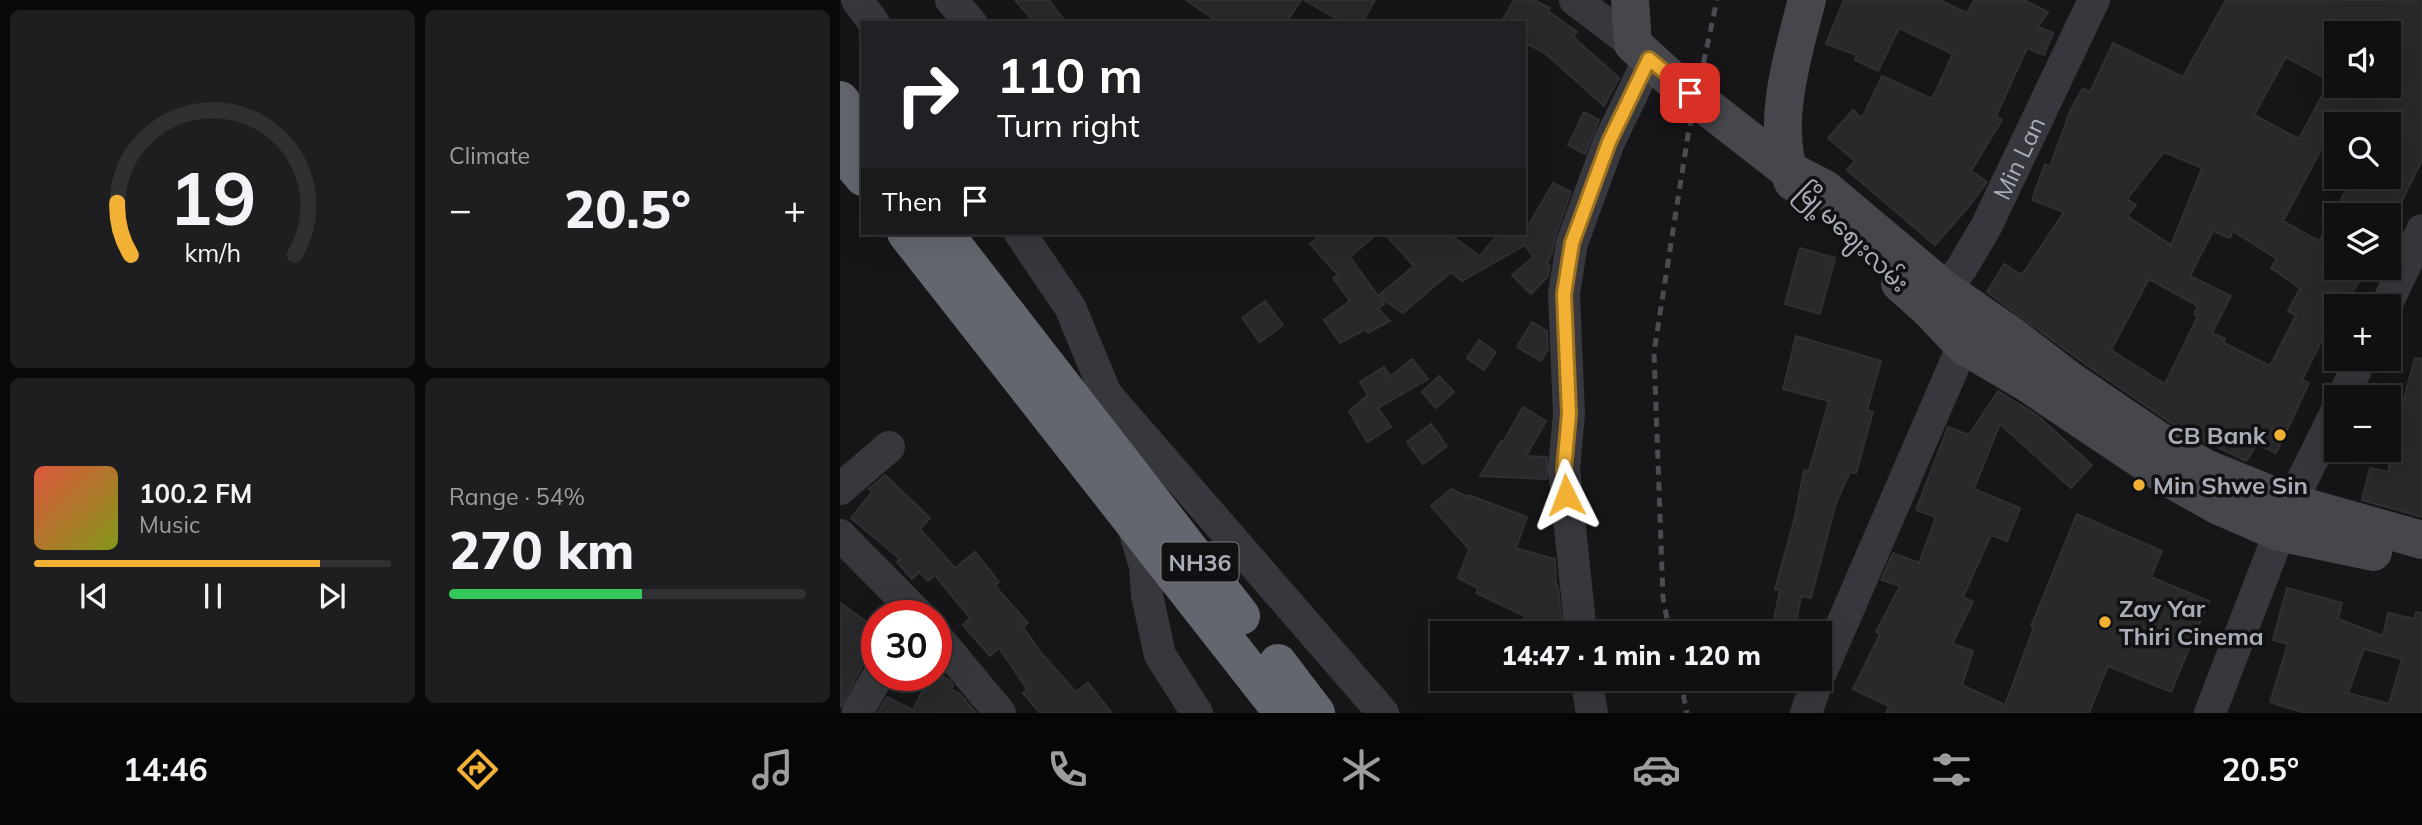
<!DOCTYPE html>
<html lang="en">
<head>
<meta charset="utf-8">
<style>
	body { margin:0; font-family:Mulish,"Noto Sans Myanmar",sans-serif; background:#1e1e20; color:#f1f3f6; height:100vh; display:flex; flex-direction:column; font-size:26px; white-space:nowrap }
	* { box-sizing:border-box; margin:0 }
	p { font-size:23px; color:#9c9d9f }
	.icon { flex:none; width:38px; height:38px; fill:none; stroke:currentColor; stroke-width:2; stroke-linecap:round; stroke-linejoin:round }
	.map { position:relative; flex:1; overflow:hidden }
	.side { display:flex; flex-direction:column; gap:10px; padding:10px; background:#09090a; width:840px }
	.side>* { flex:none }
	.guide { position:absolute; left:21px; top:21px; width:665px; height:214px; border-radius:0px; box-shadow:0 7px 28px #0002,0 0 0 2px #303032; background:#202124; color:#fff; overflow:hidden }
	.controls { position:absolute; left:1484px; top:21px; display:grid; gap:14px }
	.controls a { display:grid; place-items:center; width:77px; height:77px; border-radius:0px; background:#101012; box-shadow:0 7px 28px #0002,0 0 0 2px #303032; font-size:35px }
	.speed { position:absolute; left:21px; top:600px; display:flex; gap:14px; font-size:35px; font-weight:700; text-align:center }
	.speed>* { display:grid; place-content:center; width:91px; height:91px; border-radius:50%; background:#101012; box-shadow:0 7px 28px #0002,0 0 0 2px #303032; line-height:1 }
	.speed .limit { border:10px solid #d22; background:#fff; color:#111 }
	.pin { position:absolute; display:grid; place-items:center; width:60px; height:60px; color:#fff; margin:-30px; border-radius:14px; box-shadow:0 4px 10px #0006 }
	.me { position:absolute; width:77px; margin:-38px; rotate:357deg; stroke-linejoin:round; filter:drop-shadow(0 0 5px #0008) }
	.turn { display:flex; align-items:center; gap:24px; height:147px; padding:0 21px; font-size:32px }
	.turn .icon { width:91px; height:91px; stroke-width:2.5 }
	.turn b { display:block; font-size:49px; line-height:60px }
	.then { display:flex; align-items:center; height:66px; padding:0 21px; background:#0003; gap:14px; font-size:26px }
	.big { font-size:52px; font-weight:800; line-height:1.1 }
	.side .tile { flex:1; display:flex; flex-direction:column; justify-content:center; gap:10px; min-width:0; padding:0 24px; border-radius:10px; background:#1e1e20 }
	.side .dial { align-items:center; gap:0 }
	.dial svg { height:182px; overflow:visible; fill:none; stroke:#303032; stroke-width:7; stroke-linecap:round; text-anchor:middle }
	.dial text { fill:#f1f3f6; stroke:none }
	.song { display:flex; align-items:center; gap:21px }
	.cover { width:84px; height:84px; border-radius:10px; background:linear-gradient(135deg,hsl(10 70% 55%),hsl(70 70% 35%)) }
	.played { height:7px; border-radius:4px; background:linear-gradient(90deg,#f2b134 80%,#303032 80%) }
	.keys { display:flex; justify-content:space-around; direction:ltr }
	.heat { display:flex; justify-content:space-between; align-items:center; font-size:38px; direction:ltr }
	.charge { height:10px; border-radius:5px; background:linear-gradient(90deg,#34c759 54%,#303032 0) }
	.side .tiles { flex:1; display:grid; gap:10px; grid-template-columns:repeat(2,1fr) }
	.trip { position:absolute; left:590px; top:621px; width:402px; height:70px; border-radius:0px; background:#101012; box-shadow:0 7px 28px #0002,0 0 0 2px #303032; font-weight:800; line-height:70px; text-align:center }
	.menu { display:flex; height:112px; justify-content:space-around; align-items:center; background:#060607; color:#9c9d9f }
	.menu .icon { width:49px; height:49px }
	.menu .current { color:#f2b134 }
	.menu b { font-size:32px; color:#f1f3f6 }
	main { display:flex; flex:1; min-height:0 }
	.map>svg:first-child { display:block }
	.building { fill:#29292c; stroke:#303034; stroke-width:2; fill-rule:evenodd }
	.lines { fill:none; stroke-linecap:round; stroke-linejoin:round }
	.street { stroke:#37383d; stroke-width:32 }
	.secondary { stroke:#45474d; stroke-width:38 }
	.highway { stroke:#63666e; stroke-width:38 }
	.rail { stroke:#4a4c52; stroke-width:5; stroke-dasharray:9 7; stroke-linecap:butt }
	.route-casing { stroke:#9d7322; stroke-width:18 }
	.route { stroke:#f2b134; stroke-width:12 }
	.poi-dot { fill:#f2b134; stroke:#111113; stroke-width:2.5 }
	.labels { text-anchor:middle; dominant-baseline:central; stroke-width:7; stroke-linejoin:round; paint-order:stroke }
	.shield { fill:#111113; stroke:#7b7e86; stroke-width:2 }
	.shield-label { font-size:23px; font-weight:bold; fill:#a8adb8 }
	.street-label { font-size:24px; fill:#a8adb8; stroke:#111113 }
	.poi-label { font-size:24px; font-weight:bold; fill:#a8adb8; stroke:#111113; text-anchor:start }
</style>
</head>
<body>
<main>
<section class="side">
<div class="tiles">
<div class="tile dial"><svg viewBox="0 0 100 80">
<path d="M14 69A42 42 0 1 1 86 69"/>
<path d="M14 69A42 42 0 0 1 8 46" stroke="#f2b134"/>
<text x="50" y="56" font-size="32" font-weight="700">19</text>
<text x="50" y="72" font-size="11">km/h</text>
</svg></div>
<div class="tile"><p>Climate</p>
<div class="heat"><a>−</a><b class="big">20.5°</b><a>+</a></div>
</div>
<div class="tile">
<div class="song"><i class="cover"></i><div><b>100.2 FM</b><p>Music</p></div></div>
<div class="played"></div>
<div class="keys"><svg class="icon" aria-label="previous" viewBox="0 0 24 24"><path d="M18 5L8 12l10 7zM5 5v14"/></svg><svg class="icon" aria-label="pause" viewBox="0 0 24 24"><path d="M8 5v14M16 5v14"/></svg><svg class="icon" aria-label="next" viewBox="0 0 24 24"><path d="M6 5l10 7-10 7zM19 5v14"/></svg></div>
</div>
<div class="tile"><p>Range · 54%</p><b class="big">270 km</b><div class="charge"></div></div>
</div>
</section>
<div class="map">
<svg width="1582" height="713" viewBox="0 0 1582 713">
	<rect width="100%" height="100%" fill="#161618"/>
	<!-- building -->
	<g class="building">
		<polygon points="175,0 209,0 226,23 195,23"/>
		<polygon points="346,0 461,0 446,23 380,23"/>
		<polygon points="464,0 535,0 522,23 504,23"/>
		<polygon points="674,0 694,0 710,8 708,11 737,32 733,37 779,78 764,106 706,54 684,42 684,23 661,23"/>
		<polygon points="1004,0 1100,0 1127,13 1134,0 1184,0 1208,12 1198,27 1213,33 1204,55 1187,48 1156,116 1162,120 1131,171 1147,182 1129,206 1095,245 1007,170 1015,161 988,138 1013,110 1022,118 1042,76 1092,99 1113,54 1059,28 1038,71 1015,60 1017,55 986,44"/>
		<path d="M1386,0H1582V160L1555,215H1552L1549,222V215H1496V268H1527L1505,305L1496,306V317L1489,331L1487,330L1462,380L1469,383L1436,453L1417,444L1406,461L1371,444L1370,446L1328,421L1245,364L1147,292L1164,264L1182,275L1224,212L1192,200L1205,164L1210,166L1231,109L1243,88L1250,92L1273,43L1343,77ZM1496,33H1549V86H1487L1459,139L1414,115L1446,57L1496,84ZM1496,124H1549V177H1513L1479,241L1443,221L1490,133L1496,136ZM1324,152L1362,168L1331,245L1287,216L1296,205L1287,199ZM1373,231L1390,238L1393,231L1437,259L1431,268L1460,288L1448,311L1456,315L1430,366L1384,343L1385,339L1372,333L1391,296L1350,276ZM1309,279L1358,306L1354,314L1358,316L1325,384L1271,350Z"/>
		<polygon points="744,112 759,120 745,154 728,145"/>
		<polygon points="713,183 731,192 715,237 712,254 707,263 710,266 708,276 691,294 672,275 693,257 685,245 622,281 611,272 563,313 538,296 544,304 538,309 550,321 528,333 526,329 500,343 484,320 510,301 493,278 498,275 470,244 483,233 538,233 510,257 538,296 574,266 544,233 608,233 640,256 659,233 684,233"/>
		<polygon points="960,248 995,258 980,314 945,304"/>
		<polygon points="425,301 443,325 420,342 402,318"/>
		<polygon points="692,322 707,331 708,349 701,361 677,347"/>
		<polygon points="956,336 1041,361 1027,410 1033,412 1016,473 1010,472 996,503 971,598 961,596 954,634 931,634 940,590 935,589 955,517 964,470 969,471 989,401 943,389"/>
		<polygon points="639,340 656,352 644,370 627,358"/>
		<polygon points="1575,358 1582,359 1582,517 1522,500 1530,468 1549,472 1549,418 1554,400 1563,402"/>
		<polygon points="572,359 588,379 538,408 551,427 527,442 509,411 528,395 520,382 544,367 550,377"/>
		<polygon points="599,376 614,392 596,408 582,392"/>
		<polygon points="1158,391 1198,416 1252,465 1231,488 1160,424 1134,489 1180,508 1167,541 1151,535 1123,597 1133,602 1112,644 1133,651 1122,685 1165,705 1194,627 1191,626 1237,514 1322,551 1311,577 1369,601 1331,692 1268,666 1249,713 1046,713 1049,706 1013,689 1040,634 1036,632 1060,586 1041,580 1053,553 1079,563 1096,517 1076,510 1108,427 1129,435"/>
		<polygon points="683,407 706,421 686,456 707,457 707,479 640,476 661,441 663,442"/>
		<polygon points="591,424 607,446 583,464 567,442"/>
		<polygon points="45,475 90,518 80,529 115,568 135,552 159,582 155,586 188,623 183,627 202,654 236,692 248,683 272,713 200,713 183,693 187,689 159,648 150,656 123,625 130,618 95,575 88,581 79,572 72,579 57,562 60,559 11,518 32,492 29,489"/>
		<polygon points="611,489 628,497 629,495 687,517 676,548 715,559 716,585 718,586 722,624 719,632 684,621 685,616 636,593 638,588 618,578 629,549 591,506"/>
		<path d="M1447,588L1502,603L1498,619L1543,636L1548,613L1574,619L1576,612L1582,613V713H1465L1430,702L1448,644L1433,640ZM1524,649L1562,659L1549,704L1508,693Z"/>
		<polygon points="0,603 37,629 37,658 29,660 22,666 1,707"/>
		<polygon points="96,673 109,680 113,685 111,689 120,694 136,713 38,713 47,697 73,710 90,676 96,676"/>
	</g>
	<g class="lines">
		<!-- street -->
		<g class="street">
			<polyline points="17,0 34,23"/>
			<polyline points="111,0 131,23"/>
			<polyline points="735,0 793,44"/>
			<polyline points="180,233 230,307 266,394"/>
			<polyline points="1546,306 1582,230"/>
			<path id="s1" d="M1090,308L1121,269L1146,227L1254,0"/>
			<polyline points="1503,397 1521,359"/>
			<polyline points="244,410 266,394 543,713"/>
			<polyline points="0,489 49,447"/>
			<polyline points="294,530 305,566 307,595 320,655 357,713"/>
			<polyline points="0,535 80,616"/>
			<polyline points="741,634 724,469 729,414 724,294 732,243 769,142 809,59"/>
			<polyline points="96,636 160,713"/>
			<polyline points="980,675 1123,345 1140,329"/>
			<polyline points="746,679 752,713"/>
			<polyline points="18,711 38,676"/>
			<polyline points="966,713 978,679"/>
			<polyline points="1370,713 1451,503 1496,412"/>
		</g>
		<!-- secondary -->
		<g class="secondary">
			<polyline points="790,0 793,44 830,78 948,170 985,189 1105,290 1172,336 1232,382 1316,439 1365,468 1451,503 1582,540"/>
			<path d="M953,182C929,129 953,54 967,0"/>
			<polyline points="1060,283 1089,309 1123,345 1186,382 1329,478 1377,505 1439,532 1533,552"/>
		</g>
		<!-- highway -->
		<g class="highway">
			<polyline points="0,100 23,129"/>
			<polyline points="0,149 23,177"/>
			<polyline points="66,233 443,713"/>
			<polyline points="104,233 401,616"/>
			<polyline points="438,663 476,713"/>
		</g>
		<!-- rail -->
		<g class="rail">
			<polyline points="830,634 823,598 814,352 848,135 877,0"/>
			<polyline points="840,679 847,713"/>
		</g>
	</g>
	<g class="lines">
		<!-- route casing -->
		<g class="route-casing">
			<polyline id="route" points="726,495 724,469 729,414 724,294 732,243 769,142 809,59 850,93"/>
		</g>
		<!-- route -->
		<use href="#route" class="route"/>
	</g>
	<!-- markers -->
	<g class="poi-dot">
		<circle cx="1440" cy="435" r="7"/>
		<circle cx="1299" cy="485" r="7"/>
		<circle cx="1265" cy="622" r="7"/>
	</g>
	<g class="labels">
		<!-- shield labels -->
		<rect class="shield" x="321.5" y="542.5" width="77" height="39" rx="5"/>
		<g class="shield-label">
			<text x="360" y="562">NH36</text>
		</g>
		<!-- street labels -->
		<g class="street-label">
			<text stroke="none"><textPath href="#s1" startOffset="175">Min Lan</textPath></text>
			<text transform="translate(1013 237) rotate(44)">မြို့မဈေးလမ်း</text>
		</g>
		<!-- poi labels -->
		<g class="poi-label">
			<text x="1426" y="435" text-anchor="end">CB Bank</text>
			<text x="1313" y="485">Min Shwe Sin</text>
			<text x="1279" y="608">Zay Yar<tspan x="1279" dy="28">Thiri Cinema</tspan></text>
		</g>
	</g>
</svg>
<div class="controls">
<a><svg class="icon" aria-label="sound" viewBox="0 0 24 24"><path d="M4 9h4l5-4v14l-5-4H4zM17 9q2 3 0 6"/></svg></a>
<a><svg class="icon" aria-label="search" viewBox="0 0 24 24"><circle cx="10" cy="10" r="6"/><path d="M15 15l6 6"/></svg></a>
<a><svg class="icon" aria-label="layers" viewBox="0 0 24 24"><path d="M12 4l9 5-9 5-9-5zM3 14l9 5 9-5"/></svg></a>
<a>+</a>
<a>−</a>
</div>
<div class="speed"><div class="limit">30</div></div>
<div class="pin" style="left:850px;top:93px;background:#d93025"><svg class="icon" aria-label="arrive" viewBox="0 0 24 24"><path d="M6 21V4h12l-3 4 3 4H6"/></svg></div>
<svg class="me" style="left:726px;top:495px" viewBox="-20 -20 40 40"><path d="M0-17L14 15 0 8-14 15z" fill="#f2b134" stroke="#fff" stroke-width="4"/></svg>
<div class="trip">14:47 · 1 min · 120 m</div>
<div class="guide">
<div class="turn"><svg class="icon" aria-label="right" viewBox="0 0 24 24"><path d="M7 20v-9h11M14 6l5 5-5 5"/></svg><div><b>110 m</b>Turn right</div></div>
<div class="then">Then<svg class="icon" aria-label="arrive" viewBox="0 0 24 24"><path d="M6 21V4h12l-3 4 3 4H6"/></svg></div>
</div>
</div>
</main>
<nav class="menu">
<b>14:46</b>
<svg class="icon current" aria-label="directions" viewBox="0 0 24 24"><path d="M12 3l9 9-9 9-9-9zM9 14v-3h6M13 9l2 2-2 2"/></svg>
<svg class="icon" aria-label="music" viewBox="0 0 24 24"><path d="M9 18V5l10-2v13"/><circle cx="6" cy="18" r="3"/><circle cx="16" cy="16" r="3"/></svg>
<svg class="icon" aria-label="phone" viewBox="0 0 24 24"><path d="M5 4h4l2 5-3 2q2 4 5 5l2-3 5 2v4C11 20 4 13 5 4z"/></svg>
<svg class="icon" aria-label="climate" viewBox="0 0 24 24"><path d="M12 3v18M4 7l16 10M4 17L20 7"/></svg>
<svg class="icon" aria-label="car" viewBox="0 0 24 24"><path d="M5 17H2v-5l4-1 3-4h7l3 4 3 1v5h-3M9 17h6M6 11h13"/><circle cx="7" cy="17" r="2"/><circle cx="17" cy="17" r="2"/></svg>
<svg class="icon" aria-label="filters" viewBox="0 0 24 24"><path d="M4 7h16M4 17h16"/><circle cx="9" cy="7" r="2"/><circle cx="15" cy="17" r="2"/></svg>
<b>20.5°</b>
</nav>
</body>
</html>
